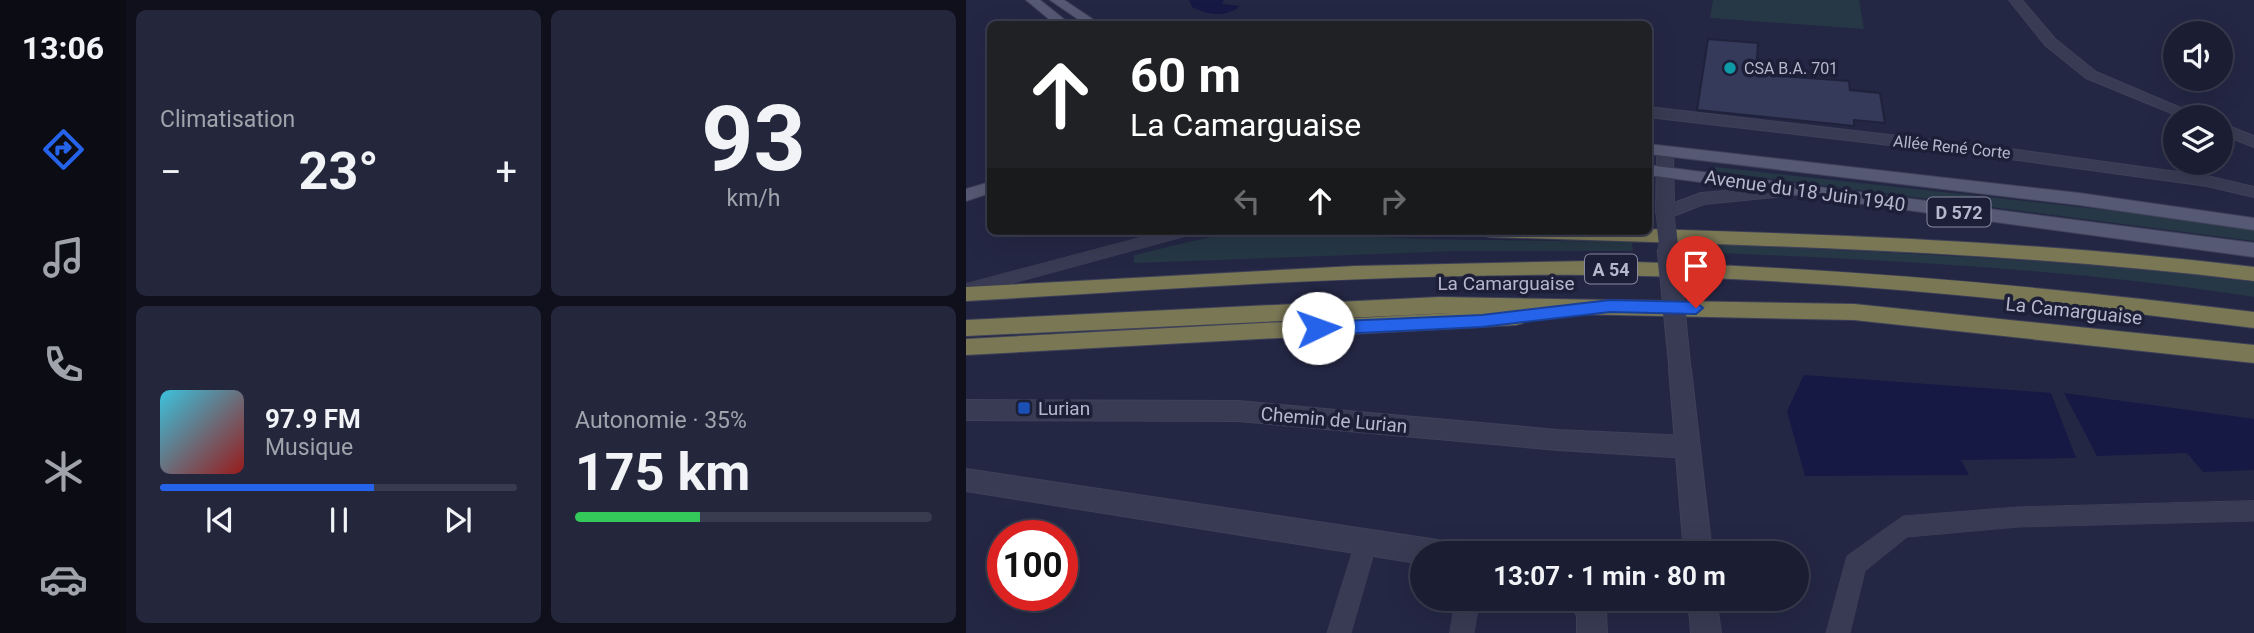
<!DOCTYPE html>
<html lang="fr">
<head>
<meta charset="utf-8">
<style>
	body { margin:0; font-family:Roboto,sans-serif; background:#24263b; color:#f1f3f6; height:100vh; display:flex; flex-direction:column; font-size:26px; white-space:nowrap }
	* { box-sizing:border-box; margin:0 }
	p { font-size:23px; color:#a0a2ac }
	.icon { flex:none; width:38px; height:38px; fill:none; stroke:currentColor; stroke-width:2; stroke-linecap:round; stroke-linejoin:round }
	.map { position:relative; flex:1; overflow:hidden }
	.side { display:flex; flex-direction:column; gap:10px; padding:10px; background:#0f101c; width:840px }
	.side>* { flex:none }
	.hud { position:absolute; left:21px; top:21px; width:665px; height:214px; border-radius:10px; box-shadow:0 7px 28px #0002,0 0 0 2px #393b4e; background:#202124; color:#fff; overflow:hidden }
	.buttons { position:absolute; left:1197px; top:21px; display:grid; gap:14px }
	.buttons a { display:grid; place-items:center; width:70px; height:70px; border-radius:50%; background:#1b1d33; box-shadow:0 7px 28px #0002,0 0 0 2px #393b4e; font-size:35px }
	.speed { position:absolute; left:21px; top:520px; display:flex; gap:14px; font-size:35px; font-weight:700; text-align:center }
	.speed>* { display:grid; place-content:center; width:91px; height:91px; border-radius:50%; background:#1b1d33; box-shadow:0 7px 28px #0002,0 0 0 2px #393b4e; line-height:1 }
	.speed .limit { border:10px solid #d22; background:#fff; color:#111 }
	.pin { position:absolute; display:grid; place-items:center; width:60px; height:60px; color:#fff; margin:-72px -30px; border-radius:50% 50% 50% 0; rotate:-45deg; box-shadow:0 0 7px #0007 }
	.pin .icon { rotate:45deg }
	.me { position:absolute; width:77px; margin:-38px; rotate:87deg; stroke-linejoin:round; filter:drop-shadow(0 0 5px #0008) }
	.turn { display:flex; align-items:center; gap:24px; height:147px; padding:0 28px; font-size:32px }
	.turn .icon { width:91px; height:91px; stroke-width:2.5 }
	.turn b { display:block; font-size:49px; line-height:60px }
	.lanes { display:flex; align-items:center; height:66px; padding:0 28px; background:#0003; justify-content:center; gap:35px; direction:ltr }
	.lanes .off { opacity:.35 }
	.big { font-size:52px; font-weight:700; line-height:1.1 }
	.side .tile { flex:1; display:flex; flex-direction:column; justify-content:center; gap:10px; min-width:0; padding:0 24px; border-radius:10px; background:#24263b }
	.side .dial { align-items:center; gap:0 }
	.dial b { font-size:91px; line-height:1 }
	.song { display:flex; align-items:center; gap:21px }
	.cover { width:84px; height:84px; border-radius:10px; background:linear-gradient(135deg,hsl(190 70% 55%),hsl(0 70% 35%)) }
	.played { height:7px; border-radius:4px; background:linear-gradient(90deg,#2563eb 60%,#393b4e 60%) }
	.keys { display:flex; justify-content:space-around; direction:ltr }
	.heat { display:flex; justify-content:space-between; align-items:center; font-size:38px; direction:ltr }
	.charge { height:10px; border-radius:5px; background:linear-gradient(90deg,#34c759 35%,#393b4e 0) }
	.side .tiles { flex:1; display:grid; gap:10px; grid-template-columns:repeat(2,1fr) }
	.trip { position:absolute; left:444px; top:541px; width:399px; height:70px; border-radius:35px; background:#1b1d33; box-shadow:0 7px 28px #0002,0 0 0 2px #393b4e; font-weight:700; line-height:70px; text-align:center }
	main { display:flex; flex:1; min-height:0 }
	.menu { display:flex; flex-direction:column; width:126px; justify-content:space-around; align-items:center; background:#0b0c14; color:#a0a2ac }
	.menu .icon { width:49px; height:49px }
	.menu .on { color:#2563eb }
	.menu b { font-size:32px; color:#f1f3f6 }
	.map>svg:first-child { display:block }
	.green { fill:#263745 }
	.water { fill:#151943 }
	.building { fill:#35395a; stroke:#1f223a; stroke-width:2 }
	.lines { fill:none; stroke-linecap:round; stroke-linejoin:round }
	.service-casing { stroke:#3f4159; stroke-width:1 }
	.minor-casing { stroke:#3f4159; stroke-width:2 }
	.tertiary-casing { stroke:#3f4159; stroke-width:2 }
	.primary-casing { stroke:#3f4159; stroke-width:2 }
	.motorway-casing { stroke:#3d4057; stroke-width:2 }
	.service { fill:#383b53; fill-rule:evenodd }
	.minor { fill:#383b53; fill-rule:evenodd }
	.tertiary { fill:#383b53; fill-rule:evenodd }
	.primary { fill:#565973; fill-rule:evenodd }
	.motorway { fill:#7a7755; fill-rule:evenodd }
	.tertiary-bridge-far1-casing { stroke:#3f4159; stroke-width:19; stroke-linecap:butt }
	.tertiary-bridge-casing { stroke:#3f4159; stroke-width:23; stroke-linecap:butt }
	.tertiary-bridge-far1 { stroke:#383b53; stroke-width:18 }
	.tertiary-bridge { stroke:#383b53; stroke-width:21 }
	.route { fill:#2563eb; stroke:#184099; stroke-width:2 }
	.culture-dot { fill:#0f9aa8; stroke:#1d1f38; stroke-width:2.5 }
	.transit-dot { fill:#1a4fb4; stroke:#1d1f38; stroke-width:2.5 }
	.labels { text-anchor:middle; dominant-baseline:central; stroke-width:7; stroke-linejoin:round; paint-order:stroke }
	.far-poi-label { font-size:16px; fill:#b6b7cd; stroke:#1d1f38; text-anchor:start }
	.far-street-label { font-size:16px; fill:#b6b7cd; stroke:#1d1f38 }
	.shield { fill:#1d1f38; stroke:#8889a0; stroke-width:2 }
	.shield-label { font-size:18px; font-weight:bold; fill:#b6b7cd }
	.street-label { font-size:19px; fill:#b6b7cd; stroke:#1d1f38 }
	.poi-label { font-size:19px; fill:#b6b7cd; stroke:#1d1f38; text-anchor:start }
</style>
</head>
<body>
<main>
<nav class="menu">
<b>13:06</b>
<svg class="icon on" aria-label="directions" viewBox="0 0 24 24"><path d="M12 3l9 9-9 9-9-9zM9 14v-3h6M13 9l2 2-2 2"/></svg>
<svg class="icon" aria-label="music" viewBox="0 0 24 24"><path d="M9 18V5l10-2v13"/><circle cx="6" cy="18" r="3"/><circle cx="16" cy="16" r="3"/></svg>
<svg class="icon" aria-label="phone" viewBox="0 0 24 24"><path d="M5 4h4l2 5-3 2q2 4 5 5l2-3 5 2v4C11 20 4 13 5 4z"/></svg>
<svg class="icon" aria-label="climate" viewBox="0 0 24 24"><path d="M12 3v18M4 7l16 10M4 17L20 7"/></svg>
<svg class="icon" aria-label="car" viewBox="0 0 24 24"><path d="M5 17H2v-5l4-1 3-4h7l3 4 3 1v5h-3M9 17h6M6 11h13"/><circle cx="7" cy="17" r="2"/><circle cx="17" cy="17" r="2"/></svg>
</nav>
<section class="side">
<div class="tiles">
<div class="tile"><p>Climatisation</p>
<div class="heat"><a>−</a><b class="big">23°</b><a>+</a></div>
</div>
<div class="tile dial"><b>93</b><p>km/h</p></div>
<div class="tile">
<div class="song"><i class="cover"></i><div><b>97.9 FM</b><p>Musique</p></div></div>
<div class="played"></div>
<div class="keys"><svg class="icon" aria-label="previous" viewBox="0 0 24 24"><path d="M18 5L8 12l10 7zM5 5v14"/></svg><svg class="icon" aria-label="pause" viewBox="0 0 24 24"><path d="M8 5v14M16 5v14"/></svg><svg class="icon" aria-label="next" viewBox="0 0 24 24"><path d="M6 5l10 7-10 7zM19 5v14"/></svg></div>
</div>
<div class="tile"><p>Autonomie · 35%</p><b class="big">175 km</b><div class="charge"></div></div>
</div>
</section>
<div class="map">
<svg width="1288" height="633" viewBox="0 0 1288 633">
	<rect width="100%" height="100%" fill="#242744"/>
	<!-- green -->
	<g class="green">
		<polygon points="747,0 893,0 898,29 744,18"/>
		<polygon points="749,167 1195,216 1288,230 1288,241 747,171"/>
		<polygon points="289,231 456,239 666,242 667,251 492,251 168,263 168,255 240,238"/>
		<path d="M727,244C915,252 1102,259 1288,282V297C1103,268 916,260 729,252Z"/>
	</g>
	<!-- water -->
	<g class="water">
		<path d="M223,0H258L256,4L274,6C260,18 242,15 226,7Z"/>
		<polygon points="838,375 1085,393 1110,458 995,460 1003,475 839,476 821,411"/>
		<polygon points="1098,393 1288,419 1288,470 1237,472 1221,453 1131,456"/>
	</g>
	<!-- building -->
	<polygon class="building" points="742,39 792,43 790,74 883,81 884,90 914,93 919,123 888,120 888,126 731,110"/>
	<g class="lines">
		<!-- service casing -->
		<g class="service-casing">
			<g id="service">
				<polygon points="199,231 226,231 224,235 0,296 0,284"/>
				<polygon points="1288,501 1288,521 1052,527 941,537 899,571 884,633 860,633 881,556 937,516 1052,507"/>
				<polygon points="400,532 408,535 411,543 385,633 361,633 389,543 392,535"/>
				<polygon points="490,598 514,598 508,633 484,633"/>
			</g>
		</g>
		<!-- minor casing -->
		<g class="minor-casing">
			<g id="minor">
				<polygon points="1043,0 1056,0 1089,39 1130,72 1236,117 1215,117 1120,78 1079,45"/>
				<polygon points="682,107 1052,150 1241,176 1288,187 1288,197 1241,186 1052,160 682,117"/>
				<polygon points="1255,123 1288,136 1288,147 1255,134"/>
				<polygon points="0,400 272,401 592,430 722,436 731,439 734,447 731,455 722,458 592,450 272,421 0,420"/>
				<polygon points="0,469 472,540 482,544 486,553 457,553 457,564 0,491"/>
				<polygon points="601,598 634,598 640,611 641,633 611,633 611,616"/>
			</g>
		</g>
		<!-- tertiary casing -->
		<g class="tertiary-casing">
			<g id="tertiary">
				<polygon points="699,147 707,152 708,203 735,193 829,185 838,190 829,195 738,204 705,217 693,217 690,213 691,152"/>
				<polygon points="714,360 722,363 725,369 746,553 718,553 703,369 706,363"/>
				<polygon points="722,598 750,598 755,633 725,633"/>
			</g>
		</g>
		<!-- primary casing -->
		<g class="primary-casing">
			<g id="primary">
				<polygon points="60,0 74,0 104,24 89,24"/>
				<polygon points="84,0 98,0 134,24 119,24"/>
				<polygon points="682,144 1113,193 1288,218 1288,230 1113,205 682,154"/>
				<polygon points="682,165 1288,243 1288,257 682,175"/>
				<polygon points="24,182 24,193 0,201 0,189"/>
			</g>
		</g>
		<!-- motorway casing -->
		<g class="motorway-casing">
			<g id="motorway">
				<path d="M682,229C885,235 1087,243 1288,267V281C1033,250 778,245 522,237L513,231Z"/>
				<path d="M622,261C845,265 1066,285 1288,312V328C1067,300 845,277 622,275C415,273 207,289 0,301V287L389,266Z"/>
				<polygon points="473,297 888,304 1288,345 1288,363 888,320 558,313 561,317 557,323 550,325 0,355 0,339 485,313 0,336 0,320"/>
			</g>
		</g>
		<!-- service -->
		<use href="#service" class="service"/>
		<!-- minor -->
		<use href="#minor" class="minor"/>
		<!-- tertiary -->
		<use href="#tertiary" class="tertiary"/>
		<!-- primary -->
		<use href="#primary" class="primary"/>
		<!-- motorway -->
		<use href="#motorway" class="motorway"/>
		<!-- tertiary-bridge-far1 casing -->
		<g class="tertiary-bridge-far1-casing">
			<polyline id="tertiary-bridge-far1" points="699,213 703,250"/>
		</g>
		<!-- tertiary-bridge casing -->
		<g class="tertiary-bridge-casing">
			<polyline id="tertiary-bridge" points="702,248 714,369"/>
		</g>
		<!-- tertiary-bridge-far1 -->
		<use href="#tertiary-bridge-far1" class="tertiary-bridge-far1"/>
		<!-- tertiary-bridge -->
		<use href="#tertiary-bridge" class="tertiary-bridge"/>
	</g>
	<!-- route -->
	<polygon class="route" points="644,300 730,302 737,308 730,314 644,312 516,327 352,335 344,328 352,322 516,315"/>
	<!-- markers -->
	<circle class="culture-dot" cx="764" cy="68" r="7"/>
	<rect class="transit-dot" x="51" y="401" width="14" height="14" rx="3.5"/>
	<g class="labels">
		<!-- far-poi labels -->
		<g class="far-poi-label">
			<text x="778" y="68">CSA B.A. 701</text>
		</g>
		<!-- far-street labels -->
		<g class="far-street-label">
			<text transform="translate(986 147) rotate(6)">Allée René Corte</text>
		</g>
		<!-- shield labels -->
		<g class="shield">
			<rect x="961.5" y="197.5" width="63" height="29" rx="5"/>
			<rect x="619" y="254.5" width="52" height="29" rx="5"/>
		</g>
		<g class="shield-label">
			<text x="993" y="212">D 572</text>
			<text x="645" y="269">A 54</text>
		</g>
		<!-- street labels -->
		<g class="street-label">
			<text transform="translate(839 191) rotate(8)">Avenue du 18 Juin 1940</text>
			<text x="540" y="283">La Camarguaise</text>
			<text transform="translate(1108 311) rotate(6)">La Camarguaise</text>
			<text transform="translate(368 420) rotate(5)">Chemin de Lurian</text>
		</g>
		<!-- poi labels -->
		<g class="poi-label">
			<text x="72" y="408">Lurian</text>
		</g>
	</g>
</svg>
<div class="buttons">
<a><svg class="icon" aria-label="sound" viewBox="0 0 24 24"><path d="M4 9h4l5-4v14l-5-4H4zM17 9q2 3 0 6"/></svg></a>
<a><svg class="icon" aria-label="layers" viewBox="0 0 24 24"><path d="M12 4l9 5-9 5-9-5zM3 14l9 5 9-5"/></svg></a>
</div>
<div class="speed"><div class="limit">100</div></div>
<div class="pin" style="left:730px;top:308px;background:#d93025"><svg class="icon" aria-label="arrive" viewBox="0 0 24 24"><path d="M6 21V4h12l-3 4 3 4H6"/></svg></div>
<svg class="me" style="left:352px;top:328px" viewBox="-20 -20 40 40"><circle r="19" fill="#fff"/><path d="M0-13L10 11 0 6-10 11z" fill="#2563eb"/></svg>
<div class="trip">13:07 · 1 min · 80 m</div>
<div class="hud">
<div class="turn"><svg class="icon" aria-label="ahead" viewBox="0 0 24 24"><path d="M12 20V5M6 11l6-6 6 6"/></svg><div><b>60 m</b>La Camarguaise</div></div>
<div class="lanes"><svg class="icon off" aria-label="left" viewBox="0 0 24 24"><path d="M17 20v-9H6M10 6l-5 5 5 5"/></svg><svg class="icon" aria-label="ahead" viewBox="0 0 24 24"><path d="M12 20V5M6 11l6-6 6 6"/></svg><svg class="icon off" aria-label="right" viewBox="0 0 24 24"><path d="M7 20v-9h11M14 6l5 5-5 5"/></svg></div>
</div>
</div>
</main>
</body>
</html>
